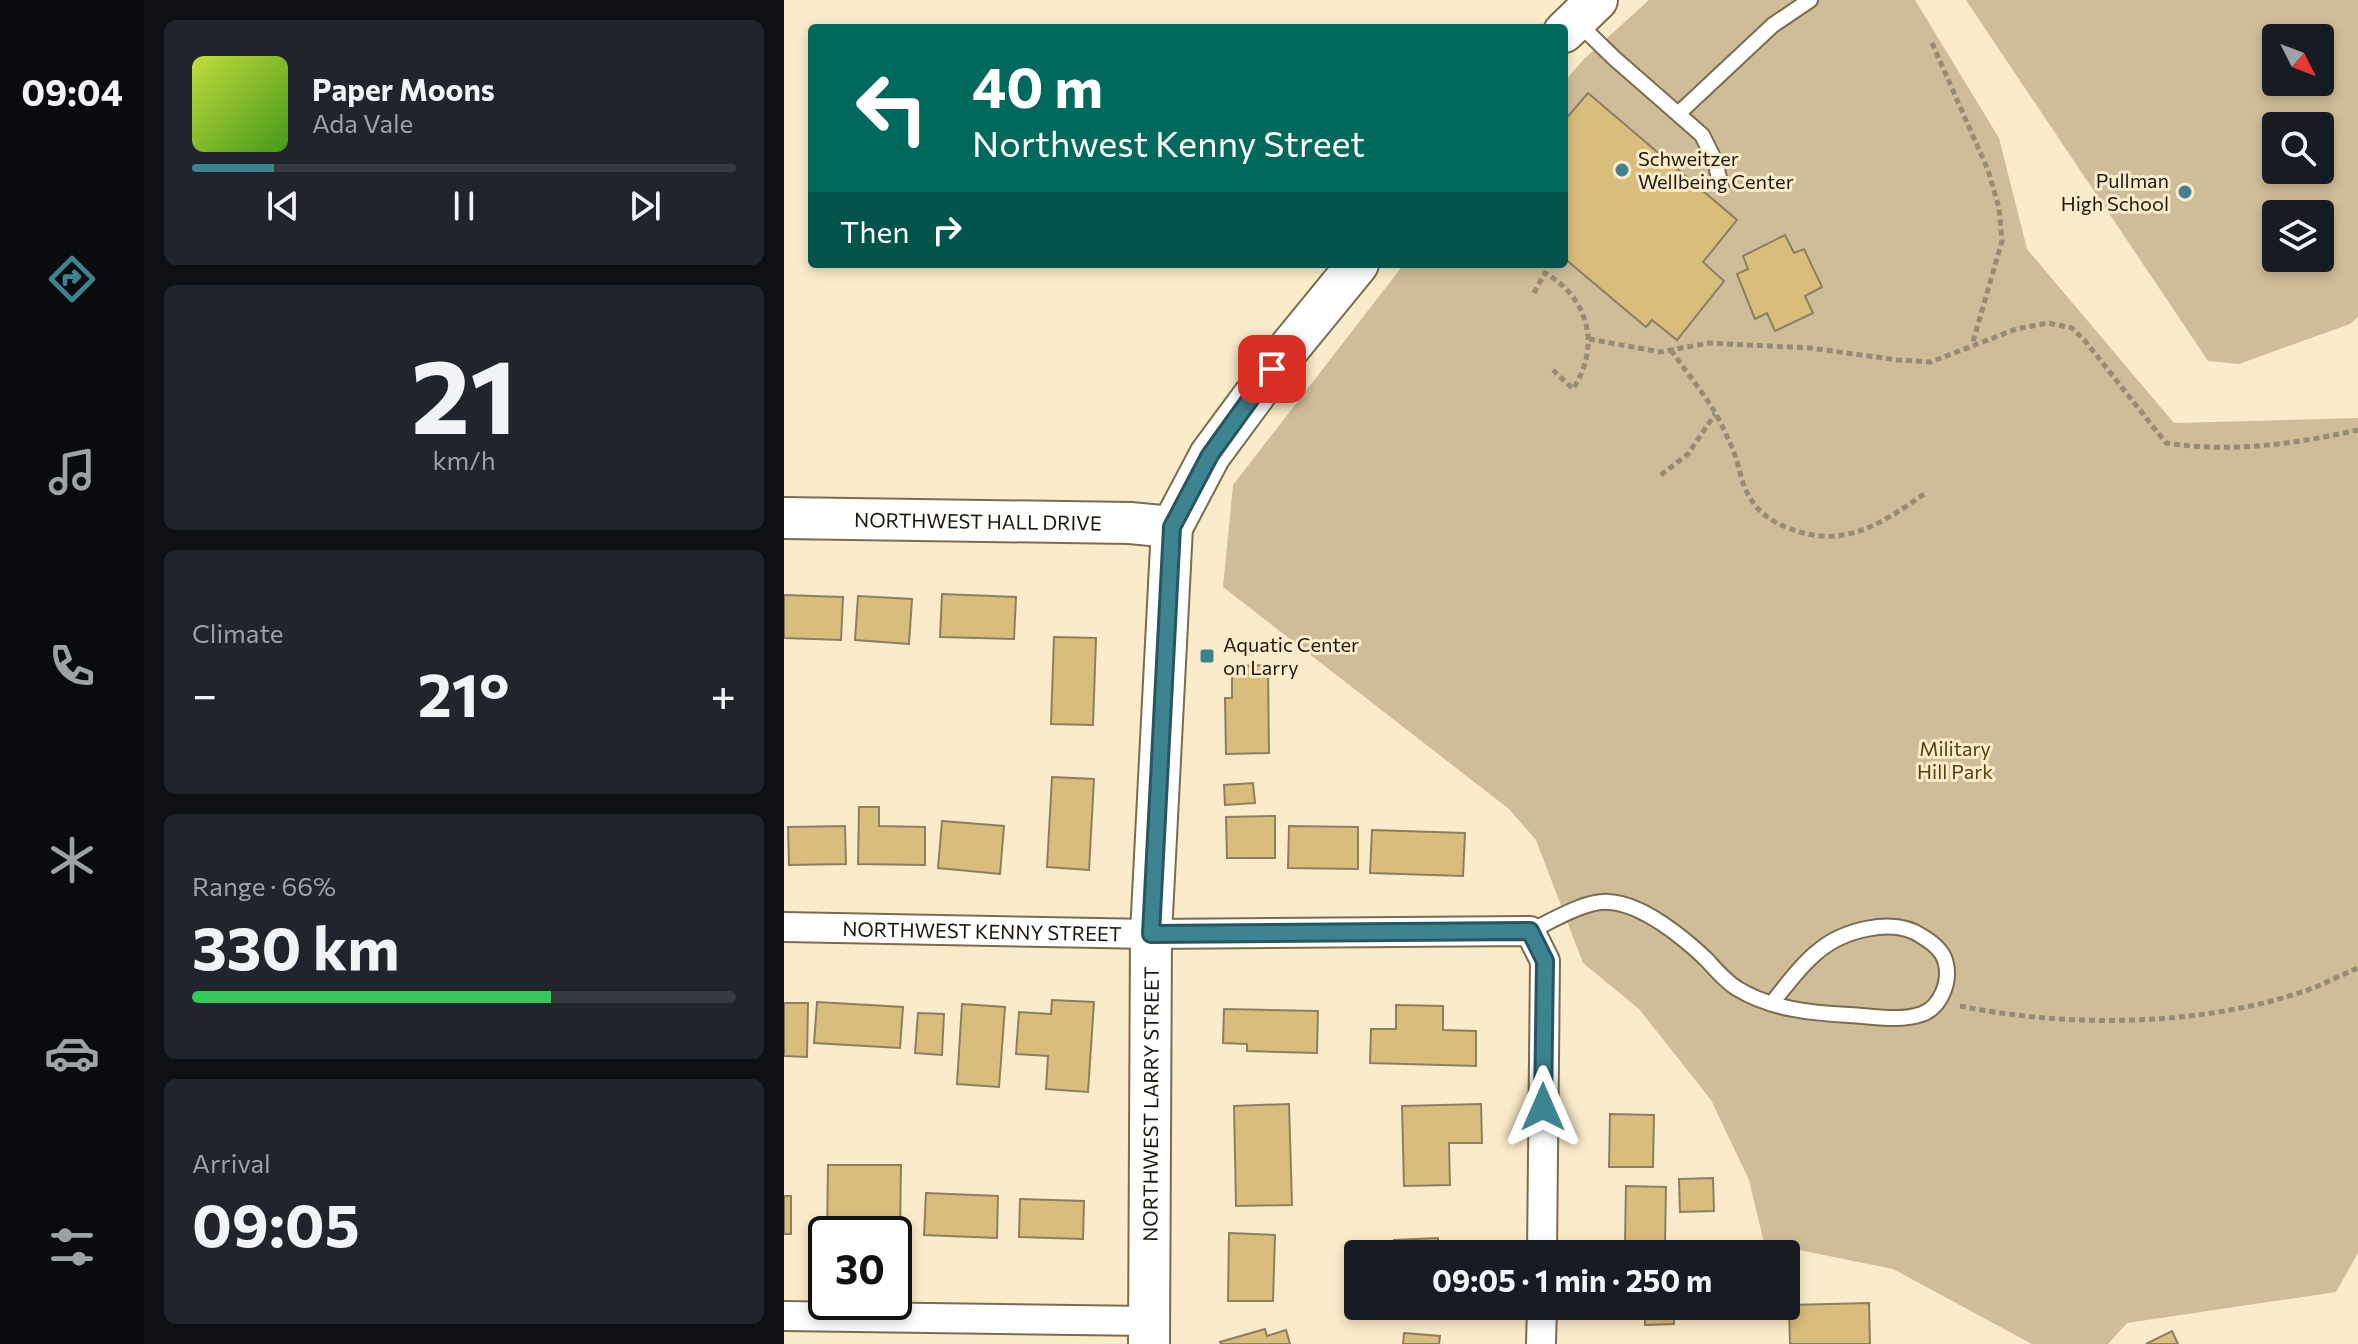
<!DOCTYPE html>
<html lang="en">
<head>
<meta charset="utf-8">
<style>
	body { margin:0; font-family:Commissioner,sans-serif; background:#20242c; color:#f1f3f6; height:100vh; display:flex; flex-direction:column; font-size:30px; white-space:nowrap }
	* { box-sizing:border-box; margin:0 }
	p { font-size:26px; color:#9ea1a6 }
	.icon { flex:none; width:44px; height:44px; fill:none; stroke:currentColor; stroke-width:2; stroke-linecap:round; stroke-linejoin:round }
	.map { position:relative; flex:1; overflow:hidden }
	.drawer { display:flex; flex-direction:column; gap:20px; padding:20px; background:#0d0f14; width:640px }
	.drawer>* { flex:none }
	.top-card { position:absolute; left:24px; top:24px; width:760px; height:244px; border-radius:8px; box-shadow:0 4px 12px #0003; background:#00695c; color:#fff; overflow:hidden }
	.needle { width:52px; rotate:132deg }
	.controls { position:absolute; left:1478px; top:24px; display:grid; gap:16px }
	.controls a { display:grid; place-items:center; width:72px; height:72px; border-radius:8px; background:#171b24; box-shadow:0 4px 12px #0003; font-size:40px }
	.speed { position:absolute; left:24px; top:1216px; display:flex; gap:16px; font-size:40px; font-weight:700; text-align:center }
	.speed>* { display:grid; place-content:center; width:104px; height:104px; border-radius:50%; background:#171b24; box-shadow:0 4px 12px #0003; line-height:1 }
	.speed .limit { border:4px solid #111; border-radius:12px; background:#fff; color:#111 }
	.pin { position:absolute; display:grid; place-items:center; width:68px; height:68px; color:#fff; margin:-34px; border-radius:16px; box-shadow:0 4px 12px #0006 }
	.me { position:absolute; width:88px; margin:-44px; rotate:0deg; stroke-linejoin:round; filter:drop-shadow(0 0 6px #0008) }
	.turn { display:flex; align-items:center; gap:28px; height:168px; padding:0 32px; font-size:36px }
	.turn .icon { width:104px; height:104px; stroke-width:2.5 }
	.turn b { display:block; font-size:56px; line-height:68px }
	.then { display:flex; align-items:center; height:76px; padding:0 32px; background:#0003; gap:16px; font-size:30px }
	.big { font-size:60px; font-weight:700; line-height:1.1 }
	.drawer .card { flex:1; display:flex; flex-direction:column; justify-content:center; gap:12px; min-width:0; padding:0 28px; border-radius:12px; background:#20242c }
	.drawer .dial { align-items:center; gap:0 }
	.dial b { font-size:104px; line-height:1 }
	.song { display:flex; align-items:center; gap:24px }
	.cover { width:96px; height:96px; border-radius:12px; background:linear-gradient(135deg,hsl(70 70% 55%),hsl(100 70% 35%)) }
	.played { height:8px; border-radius:4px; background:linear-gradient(90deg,#3e8490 15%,#363941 15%) }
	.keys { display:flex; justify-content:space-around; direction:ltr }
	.heat { display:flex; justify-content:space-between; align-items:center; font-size:44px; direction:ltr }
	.charge { height:12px; border-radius:6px; background:linear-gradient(90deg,#34c759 66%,#363941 0) }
	.trip { position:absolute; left:560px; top:1240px; width:456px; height:80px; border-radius:8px; background:#171b24; box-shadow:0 4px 12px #0003; font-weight:700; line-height:80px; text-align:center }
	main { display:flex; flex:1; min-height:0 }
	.tab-bar { display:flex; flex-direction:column; width:144px; justify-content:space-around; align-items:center; background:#090b0e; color:#9ea1a6 }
	.tab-bar .icon { width:56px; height:56px }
	.tab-bar .on { color:#3e8490 }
	.tab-bar b { font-size:36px; color:#f1f3f6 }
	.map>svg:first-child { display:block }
	.green { fill:#cebd98; fill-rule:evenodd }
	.building { fill:#d9bd7c; stroke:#8c7f60; stroke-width:2 }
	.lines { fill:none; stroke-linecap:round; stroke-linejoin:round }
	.lane-casing { stroke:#7a6d4f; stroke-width:18 }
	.street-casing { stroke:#7a6d4f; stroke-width:32 }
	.secondary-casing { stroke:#7a6d4f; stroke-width:44 }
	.path { stroke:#968b74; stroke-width:5; stroke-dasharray:6 4; stroke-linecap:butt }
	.lane { stroke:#fff; stroke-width:14 }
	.street { stroke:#fff; stroke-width:28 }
	.secondary { stroke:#fff; stroke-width:40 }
	.route-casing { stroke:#28565e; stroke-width:20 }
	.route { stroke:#3e8490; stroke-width:14 }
	.poi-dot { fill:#3e8490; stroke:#faebca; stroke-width:3 }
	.labels { text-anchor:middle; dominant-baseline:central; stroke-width:6; stroke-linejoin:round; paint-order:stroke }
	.poi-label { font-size:20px; fill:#1e190d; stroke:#faebca; text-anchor:start }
	.street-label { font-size:20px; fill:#1e190d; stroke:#faebca }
	.park-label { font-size:20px; fill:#533f0a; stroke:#faebca }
</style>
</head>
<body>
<main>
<nav class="tab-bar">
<b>09:04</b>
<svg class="icon on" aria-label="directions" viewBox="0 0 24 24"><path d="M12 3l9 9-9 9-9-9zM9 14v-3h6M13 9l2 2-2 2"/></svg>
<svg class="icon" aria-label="music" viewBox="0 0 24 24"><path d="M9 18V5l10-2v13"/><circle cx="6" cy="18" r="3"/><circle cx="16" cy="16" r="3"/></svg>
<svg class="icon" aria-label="phone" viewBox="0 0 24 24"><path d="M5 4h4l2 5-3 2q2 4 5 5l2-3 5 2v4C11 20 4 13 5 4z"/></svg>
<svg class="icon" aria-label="climate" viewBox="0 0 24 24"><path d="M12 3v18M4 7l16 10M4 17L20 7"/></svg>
<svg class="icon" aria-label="car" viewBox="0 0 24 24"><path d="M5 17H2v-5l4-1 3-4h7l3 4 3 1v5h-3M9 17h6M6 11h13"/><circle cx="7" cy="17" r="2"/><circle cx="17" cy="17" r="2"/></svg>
<svg class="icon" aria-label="filters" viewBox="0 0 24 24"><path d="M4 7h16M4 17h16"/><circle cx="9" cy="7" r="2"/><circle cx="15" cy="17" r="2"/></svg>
</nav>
<section class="drawer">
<div class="card">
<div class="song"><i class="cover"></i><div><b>Paper Moons</b><p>Ada Vale</p></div></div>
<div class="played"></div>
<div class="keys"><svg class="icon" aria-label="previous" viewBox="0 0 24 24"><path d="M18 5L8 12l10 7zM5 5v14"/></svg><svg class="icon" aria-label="pause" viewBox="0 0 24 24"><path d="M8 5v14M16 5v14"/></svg><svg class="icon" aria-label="next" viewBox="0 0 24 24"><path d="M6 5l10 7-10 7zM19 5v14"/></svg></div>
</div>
<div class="card dial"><b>21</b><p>km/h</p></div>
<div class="card"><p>Climate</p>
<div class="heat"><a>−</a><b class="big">21°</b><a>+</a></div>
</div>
<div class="card"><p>Range · 66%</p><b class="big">330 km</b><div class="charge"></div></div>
<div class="card"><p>Arrival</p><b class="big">09:05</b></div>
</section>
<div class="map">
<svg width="1574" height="1344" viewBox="0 0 1574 1344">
	<rect width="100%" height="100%" fill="#faebca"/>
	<!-- green -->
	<g class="green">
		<polygon points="865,0 1131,0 1215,138 1243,249 1390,423 1574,418 1574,1253 1552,1292 1343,1323 1324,1344 1248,1344 1109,1269 980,1243 965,1180 927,1100 855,1009 799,963 752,840 725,809 439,587 449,485 620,264 780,264 780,82 800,59"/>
		<path d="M1182,0H1574V317L1566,324L1455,364L1424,361ZM1536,38V82H1492V38ZM1536,126V170H1492V126ZM1536,214V258H1492V214Z"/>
	</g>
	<!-- building -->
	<g class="building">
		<polygon points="804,93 953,220 919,262 940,281 893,340 868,320 862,327 780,258 780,121"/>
		<polygon points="1001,235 1010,253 1020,249 1038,287 1021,296 1029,313 991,331 983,313 971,319 953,274 964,269 959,256"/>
		<polygon points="158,594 232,597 230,639 156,637"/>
		<polygon points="0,595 59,597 57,640 0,638"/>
		<polygon points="74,596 128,599 125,644 71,640"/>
		<polygon points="270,637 312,638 309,725 267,724"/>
		<polygon points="484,665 485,753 442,754 441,698 448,698 448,666"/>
		<polygon points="268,777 310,779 305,870 263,867"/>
		<polygon points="469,783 471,803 441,805 440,785"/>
		<polygon points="75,807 95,807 95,826 141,827 141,865 74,864"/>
		<polygon points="491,816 491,858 443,858 442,817"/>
		<polygon points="158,821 220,826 216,874 154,868"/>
		<polygon points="61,826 62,864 5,865 4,827"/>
		<polygon points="505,826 574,827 574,869 504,868"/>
		<polygon points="588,830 681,833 679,876 586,873"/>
		<polygon points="268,1000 310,1002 304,1092 262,1089 264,1056 232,1054 235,1012 267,1014"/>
		<polygon points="33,1002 119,1007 116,1048 30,1043"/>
		<polygon points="0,1003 24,1003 23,1057 0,1056"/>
		<polygon points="178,1004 221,1007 215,1087 173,1084"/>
		<polygon points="612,1005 659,1006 659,1030 692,1031 692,1066 586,1063 587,1029 612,1029"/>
		<polygon points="440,1009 534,1011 533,1053 463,1051 463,1044 439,1043"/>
		<polygon points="134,1013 160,1014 158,1055 131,1053"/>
		<polygon points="505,1104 508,1205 452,1206 450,1106"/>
		<polygon points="697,1104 698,1143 665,1143 666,1185 620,1186 618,1106"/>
		<polygon points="826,1114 870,1115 869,1167 825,1167"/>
		<polygon points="44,1165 117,1165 116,1235 43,1234"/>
		<polygon points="929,1178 930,1211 896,1212 895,1179"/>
		<polygon points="842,1186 882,1187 881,1242 841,1242"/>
		<polygon points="142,1193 214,1196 213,1238 140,1235"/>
		<rect x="0" y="1196" width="7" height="38"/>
		<polygon points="236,1199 300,1201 299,1239 235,1237"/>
		<polygon points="445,1233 491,1235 489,1301 444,1301"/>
		<polygon points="654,1238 655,1254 611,1254 610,1240"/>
		<polygon points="1085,1303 1086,1344 1006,1344 1005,1305"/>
		<polygon points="646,1306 695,1306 695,1312 646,1314"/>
		<polygon points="861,1306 890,1306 890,1324 861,1325"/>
		<polygon points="481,1329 483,1336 502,1330 506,1344 437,1344 436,1342"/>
		<polygon points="1388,1331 1394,1344 1362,1344"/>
		<polygon points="620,1333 656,1336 655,1344 619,1344"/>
	</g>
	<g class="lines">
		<!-- lane casing -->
		<g class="lane-casing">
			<g id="lane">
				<polyline points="794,23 830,58 918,135 931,161 937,186"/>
				<polyline points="895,113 989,25 1026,0"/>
				<path d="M746,931C768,921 801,900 825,902C859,904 900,938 923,960C932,970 942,982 954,989C987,1009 1027,1013 1065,1015C1089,1016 1115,1022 1138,1014C1157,1007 1166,982 1162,964C1160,952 1149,943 1139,937C1110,916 1058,930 1032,953C1015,967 1002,986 988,1003"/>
			</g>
		</g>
		<!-- street casing -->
		<g class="street-casing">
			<g id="street">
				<path id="s1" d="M0,927L367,934L746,931L761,961L758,1254"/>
				<polyline points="0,1316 365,1321"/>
				<polyline points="757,1344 758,1306"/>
			</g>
		</g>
		<!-- secondary casing -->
		<g class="secondary-casing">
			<g id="secondary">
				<polyline points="780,32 813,0"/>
				<path id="s2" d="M0,518L346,523L388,527"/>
				<path id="s3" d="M365,1344L367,934L388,527L426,455L502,352L574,264"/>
			</g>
		</g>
		<!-- path -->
		<g class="path">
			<polyline points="1148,43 1204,170 1215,208 1218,241 1188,345"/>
			<path d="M750,293L761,273C805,298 817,346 789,389L769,370"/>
			<path d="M805,339L876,352L925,343L1026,348L1114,360L1147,362L1232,329L1264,323L1288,328L1302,342L1382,443C1446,453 1511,444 1574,430"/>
			<path d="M887,350C902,372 920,393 933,416C940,429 946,442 951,455C956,469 957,483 965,496C974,513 990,523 1007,529C1061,550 1100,522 1143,492"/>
			<polyline points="877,475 904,454 931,414"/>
			<path d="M1176,1006C1284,1028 1424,1027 1529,988C1544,982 1559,974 1574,968"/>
		</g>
		<!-- lane -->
		<use href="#lane" class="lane"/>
		<!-- street -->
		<use href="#street" class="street"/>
		<!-- secondary -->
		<use href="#secondary" class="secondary"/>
	</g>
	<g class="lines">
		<!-- route casing -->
		<g class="route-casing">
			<polyline id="route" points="488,369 426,455 388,527 367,934 746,931 761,961 759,1107"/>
		</g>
		<!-- route -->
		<use href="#route" class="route"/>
	</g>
	<!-- markers -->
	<g class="poi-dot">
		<circle cx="838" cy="170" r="8"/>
		<circle cx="1401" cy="192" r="8"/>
		<rect x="415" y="648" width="16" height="16" rx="4"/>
	</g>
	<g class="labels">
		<!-- poi labels -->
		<g class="poi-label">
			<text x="854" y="158">Schweitzer<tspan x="854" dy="23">Wellbeing Center</tspan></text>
			<text x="1385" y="180" text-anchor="end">Pullman<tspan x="1385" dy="23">High School</tspan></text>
			<text x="439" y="644">Aquatic Center<tspan x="439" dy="23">on Larry</tspan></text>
		</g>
		<!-- street labels -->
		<g class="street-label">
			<text stroke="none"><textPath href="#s2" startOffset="194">NORTHWEST HALL DRIVE</textPath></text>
			<text stroke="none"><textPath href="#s1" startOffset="198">NORTHWEST KENNY STREET</textPath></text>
			<text stroke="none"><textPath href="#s3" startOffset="240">NORTHWEST LARRY STREET</textPath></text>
		</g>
		<!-- park labels -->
		<g class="park-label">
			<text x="1171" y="748">Military<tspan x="1171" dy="23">Hill Park</tspan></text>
		</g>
	</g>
</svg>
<div class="controls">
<a><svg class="needle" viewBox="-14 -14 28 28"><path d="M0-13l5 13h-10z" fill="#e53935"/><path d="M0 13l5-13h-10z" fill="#9ea1a6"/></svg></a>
<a><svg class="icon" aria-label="search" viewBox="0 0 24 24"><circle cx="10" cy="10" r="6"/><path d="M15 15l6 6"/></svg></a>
<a><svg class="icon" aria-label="layers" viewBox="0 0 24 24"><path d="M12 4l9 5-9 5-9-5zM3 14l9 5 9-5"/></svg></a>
</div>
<div class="speed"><div class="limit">30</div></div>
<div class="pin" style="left:488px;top:369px;background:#d93025"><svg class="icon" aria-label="arrive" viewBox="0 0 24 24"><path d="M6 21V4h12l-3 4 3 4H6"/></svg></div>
<svg class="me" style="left:759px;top:1107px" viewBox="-20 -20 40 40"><path d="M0-17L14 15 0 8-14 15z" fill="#3e8490" stroke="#fff" stroke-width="4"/></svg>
<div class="trip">09:05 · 1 min · 250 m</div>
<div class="top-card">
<div class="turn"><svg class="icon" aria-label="left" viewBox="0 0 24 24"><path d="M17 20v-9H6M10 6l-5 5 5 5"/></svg><div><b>40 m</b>Northwest Kenny Street</div></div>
<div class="then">Then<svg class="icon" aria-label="right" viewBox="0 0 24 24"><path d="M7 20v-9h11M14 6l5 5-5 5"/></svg></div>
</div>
</div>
</main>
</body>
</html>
